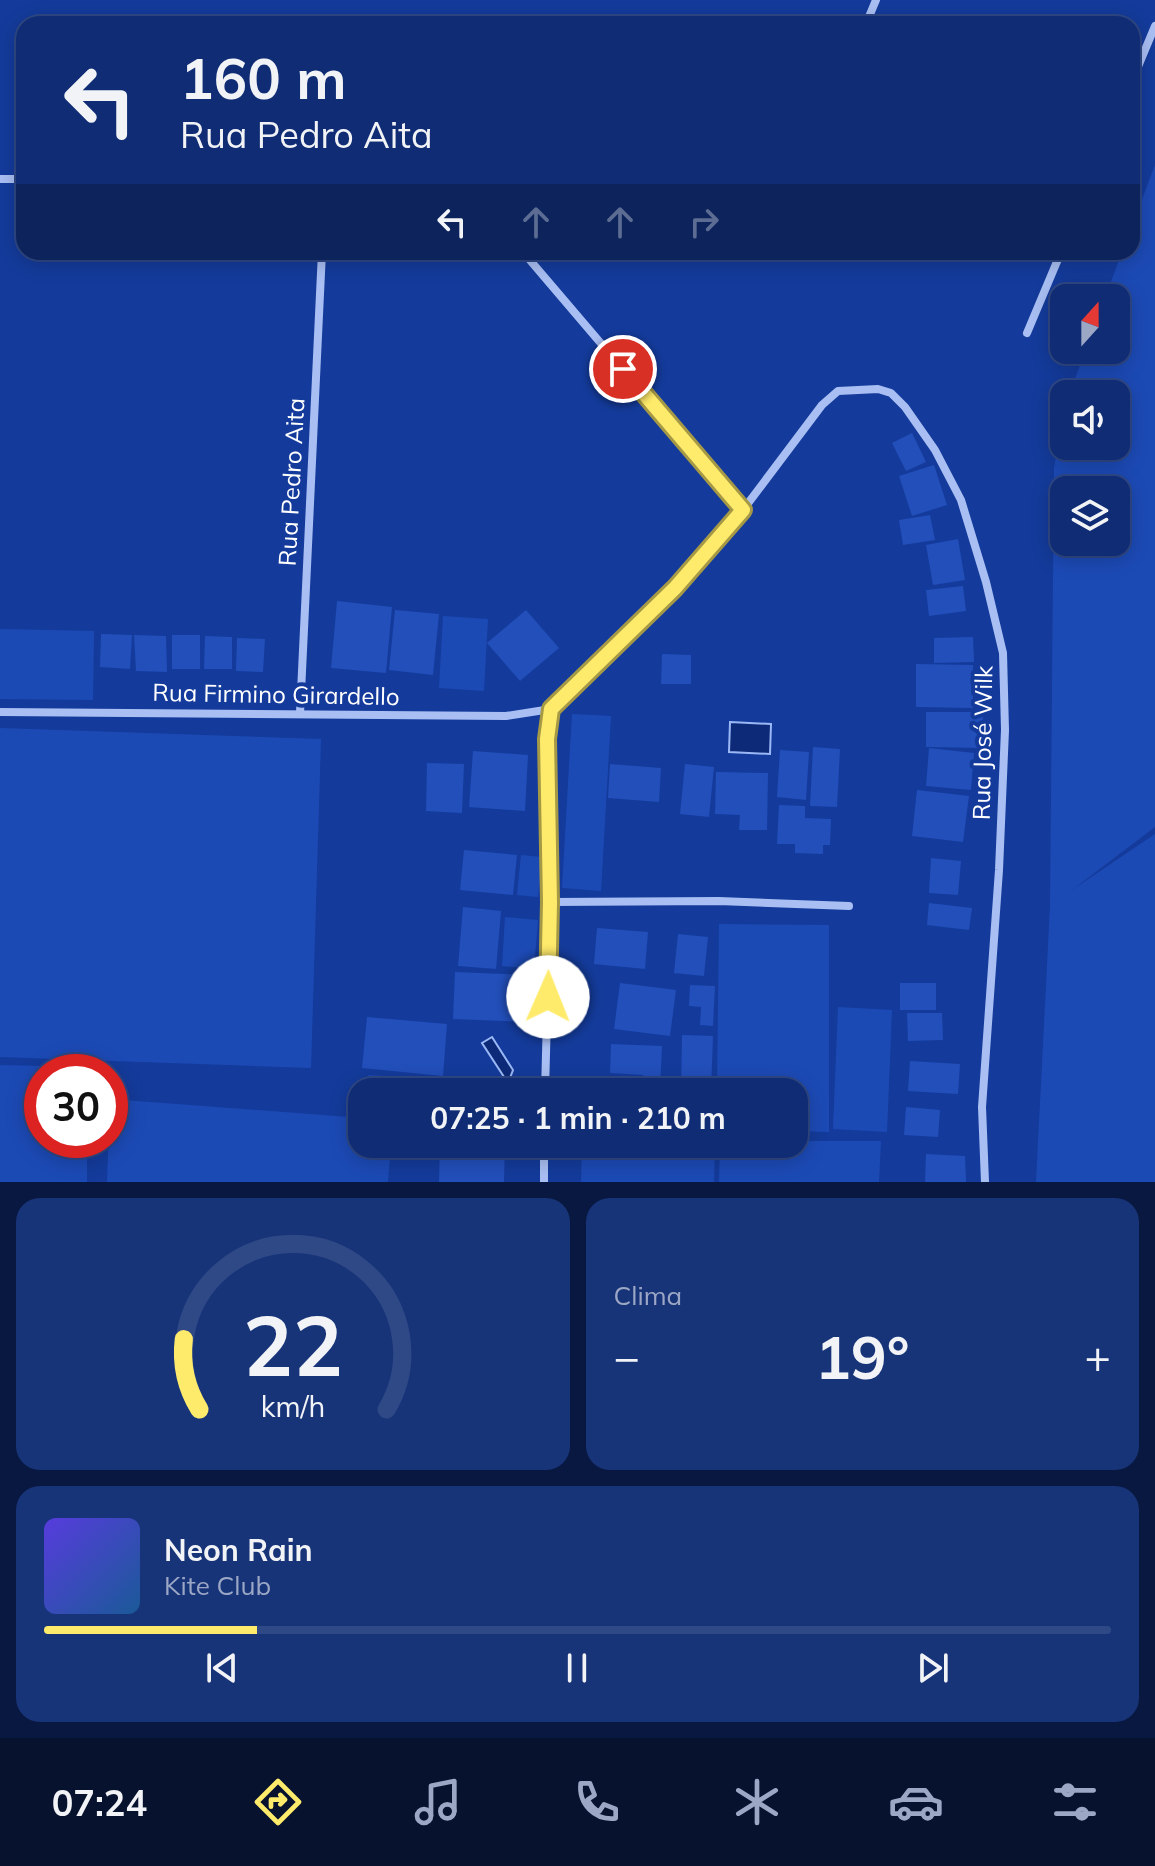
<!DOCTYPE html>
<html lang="pt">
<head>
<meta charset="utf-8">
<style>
	body { margin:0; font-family:Mulish,sans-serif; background:#183479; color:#f1f3f6; height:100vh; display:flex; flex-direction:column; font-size:30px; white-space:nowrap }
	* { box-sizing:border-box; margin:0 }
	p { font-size:26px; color:#9ba7c5 }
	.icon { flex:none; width:44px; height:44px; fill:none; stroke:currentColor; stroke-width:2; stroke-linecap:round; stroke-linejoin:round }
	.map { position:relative; height:1182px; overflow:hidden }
	.details { display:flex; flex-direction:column; gap:16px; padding:16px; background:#081840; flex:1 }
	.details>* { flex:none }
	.banner { position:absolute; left:16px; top:16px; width:1124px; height:244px; border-radius:24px; box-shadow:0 4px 20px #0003,0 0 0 2px #2f4886; background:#0f2c74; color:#f1f3f6; overflow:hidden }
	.needle { width:52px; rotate:21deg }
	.controls { position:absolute; left:1050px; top:284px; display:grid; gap:16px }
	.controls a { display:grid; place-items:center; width:80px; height:80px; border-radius:16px; background:#0f2c74; box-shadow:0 4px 20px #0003,0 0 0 2px #2f4886; font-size:40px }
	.speed { position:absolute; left:24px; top:1054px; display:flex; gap:16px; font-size:40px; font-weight:700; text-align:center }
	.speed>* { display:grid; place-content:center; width:104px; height:104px; border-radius:50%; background:#0f2c74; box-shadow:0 4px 20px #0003,0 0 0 2px #2f4886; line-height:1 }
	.speed .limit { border:12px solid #d22; background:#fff; color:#111 }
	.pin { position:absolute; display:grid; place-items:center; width:68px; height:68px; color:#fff; margin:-34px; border:4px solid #fff; border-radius:50%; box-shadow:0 2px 8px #0007 }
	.me { position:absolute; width:88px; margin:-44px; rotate:1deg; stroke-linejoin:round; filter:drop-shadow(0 0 6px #0008) }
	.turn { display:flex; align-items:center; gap:28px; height:168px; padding:0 32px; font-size:36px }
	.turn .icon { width:104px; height:104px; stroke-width:2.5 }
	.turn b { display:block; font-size:56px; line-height:68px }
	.lanes { display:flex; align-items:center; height:76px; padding:0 32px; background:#0003; justify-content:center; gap:40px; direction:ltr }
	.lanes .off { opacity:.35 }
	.big { font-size:60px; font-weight:700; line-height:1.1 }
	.details .tile { flex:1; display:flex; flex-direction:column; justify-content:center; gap:12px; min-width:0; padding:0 28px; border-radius:24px; background:#183479 }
	.details .dial { align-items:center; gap:0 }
	.dial svg { height:208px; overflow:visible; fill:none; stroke:#2f4886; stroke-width:7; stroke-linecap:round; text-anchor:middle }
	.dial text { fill:#f1f3f6; stroke:none }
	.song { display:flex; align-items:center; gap:24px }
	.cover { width:96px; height:96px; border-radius:12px; background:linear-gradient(135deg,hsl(250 70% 55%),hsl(210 70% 35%)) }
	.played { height:8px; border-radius:4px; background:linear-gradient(90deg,#ffeb6b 20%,#2f4886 20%) }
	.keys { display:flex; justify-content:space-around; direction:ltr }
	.heat { display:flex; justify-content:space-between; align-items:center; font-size:44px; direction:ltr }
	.details .tiles { flex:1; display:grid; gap:16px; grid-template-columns:1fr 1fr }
	.tile:last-child { grid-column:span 2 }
	.trip { position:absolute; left:348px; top:1078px; width:460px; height:80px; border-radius:24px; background:#0f2c74; box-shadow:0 4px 20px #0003,0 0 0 2px #2f4886; font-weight:700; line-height:80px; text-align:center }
	.tabs { display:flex; height:128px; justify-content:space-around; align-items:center; background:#06122e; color:#9ba7c5 }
	.tabs .icon { width:56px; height:56px }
	.tabs .on { color:#ffeb6b }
	.tabs b { font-size:36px; color:#f1f3f6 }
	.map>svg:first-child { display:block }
	.green { fill:#1c4ab5; fill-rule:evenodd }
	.water { fill:#0d2a78; stroke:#9bb8f6; stroke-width:2 }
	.building { fill:#224fba }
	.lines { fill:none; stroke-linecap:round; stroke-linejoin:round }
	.minor { stroke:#a9bff3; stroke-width:8 }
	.route-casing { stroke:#a69946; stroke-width:20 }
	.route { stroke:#ffeb6b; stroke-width:14 }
	.labels { text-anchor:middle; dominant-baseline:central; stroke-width:8; stroke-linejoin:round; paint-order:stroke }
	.street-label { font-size:24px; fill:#fff; stroke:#143b9b }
</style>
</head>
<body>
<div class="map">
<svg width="1155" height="1182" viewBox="0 0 1155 1182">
	<rect width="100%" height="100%" fill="#143b9b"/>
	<!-- green -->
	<g class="green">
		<path d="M1155,165V827L1072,890L1155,834V1182H1036L1050,906L1054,468L1064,407V446H1116V394H1069L1086,350H1116V298H1105L1122,252H1132V226ZM1064,490H1116V542H1064Z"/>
		<polygon points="443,616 488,619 484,691 439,688"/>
		<polygon points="0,629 94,631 93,700 0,699"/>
		<polygon points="572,714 611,716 601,891 562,888"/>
		<polygon points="0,728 321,739 311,1068 0,1057"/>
		<polygon points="521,855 542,857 538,897 517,895"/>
		<polygon points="505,917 538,920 534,969 502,966"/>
		<polygon points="719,924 829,925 829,1132 794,1131 794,1092 717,1092"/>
		<polygon points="838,1007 892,1010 887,1132 833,1129"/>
		<polygon points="0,1065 89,1067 88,1072 42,1072 42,1140 87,1140 87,1182 0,1182"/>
		<polygon points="368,1075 533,1084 533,1092 367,1092"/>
		<polygon points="110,1099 362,1118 362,1144 391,1144 388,1182 107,1182"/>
		<polygon points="794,1141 881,1141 879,1182 719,1182 720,1144 794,1144"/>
		<polygon points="582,1144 715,1144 714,1182 581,1182"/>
	</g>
	<!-- water -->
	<g class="water">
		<polygon points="730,722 771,724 770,754 729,752"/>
		<polygon points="492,1037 513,1070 508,1083 482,1043"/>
	</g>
	<!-- building -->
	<g class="building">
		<polygon points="912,433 926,462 906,471 892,443"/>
		<polygon points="934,465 947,505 912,516 899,476"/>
		<polygon points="930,515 935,540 903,545 899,520"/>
		<polygon points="958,539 965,580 933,585 926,545"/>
		<polygon points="963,586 966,611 929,616 926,590"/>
		<polygon points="337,601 392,607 386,673 331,668"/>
		<polygon points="395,610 439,614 433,675 389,670"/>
		<polygon points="526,610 559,648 520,681 487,643"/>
		<polygon points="101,634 132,635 130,669 100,667"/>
		<polygon points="134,635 166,636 167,672 136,671"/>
		<rect x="172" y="635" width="28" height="34"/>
		<polygon points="205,636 232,637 232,669 204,669"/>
		<polygon points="973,637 974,662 934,663 934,638"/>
		<polygon points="237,638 265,639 263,672 236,671"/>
		<polygon points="662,654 691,655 691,684 661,684"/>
		<polygon points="916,664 973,665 973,708 916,707"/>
		<polygon points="926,712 983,712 982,748 926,747"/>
		<polygon points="813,747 840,749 837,807 810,806"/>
		<polygon points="929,748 974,753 971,790 926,786"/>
		<polygon points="780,750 809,752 806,800 777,797"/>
		<polygon points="473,751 528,755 525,811 469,807"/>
		<polygon points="427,763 464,764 462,813 426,811"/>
		<polygon points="610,764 661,768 659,802 608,798"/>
		<polygon points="685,764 714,767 709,817 680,814"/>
		<polygon points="716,772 768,773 767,830 739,830 740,815 715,814"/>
		<polygon points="917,790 969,796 963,842 912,836"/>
		<polygon points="779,805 805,806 805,818 831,819 830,845 823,845 823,854 795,853 795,844 777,844"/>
		<polygon points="464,850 517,855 513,895 460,890"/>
		<polygon points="931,858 961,861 958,895 929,893"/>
		<polygon points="929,903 972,908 969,930 927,925"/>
		<polygon points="463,907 501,911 496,969 458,966"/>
		<polygon points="597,928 648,932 645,969 594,964"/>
		<polygon points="678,934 708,937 704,976 674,973"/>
		<polygon points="455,972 531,975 529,1022 453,1019"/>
		<polygon points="620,983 676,990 670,1036 614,1029"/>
		<rect x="900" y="983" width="36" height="27"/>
		<polygon points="690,985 715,986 713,1026 700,1025 701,1007 689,1006"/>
		<polygon points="907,1013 942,1013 943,1040 908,1041"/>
		<polygon points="367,1017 447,1024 443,1076 362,1068"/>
		<polygon points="682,1035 713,1036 711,1092 681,1092"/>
		<polygon points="611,1044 662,1046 660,1088 643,1087 643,1075 610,1073"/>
		<polygon points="910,1061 960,1064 958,1094 908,1091"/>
		<polygon points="906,1107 940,1110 938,1137 904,1135"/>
		<polygon points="440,1144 505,1144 504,1182 439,1182"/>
		<polygon points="926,1154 965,1156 966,1182 925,1182"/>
	</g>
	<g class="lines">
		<!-- minor -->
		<g class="minor">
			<polyline points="866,24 876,0"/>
			<polyline points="1132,81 1155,26"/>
			<polyline points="0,179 24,179"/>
			<polyline points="523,252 743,510 675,588 551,709 547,739 550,902 545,1092"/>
			<polyline points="1027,333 1061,252"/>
			<polyline points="743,510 822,405 838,391 878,389 891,393 905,407 935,450 961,500 986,582 1003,653 1005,730 999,870 982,1107 985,1182"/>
			<polyline points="0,712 506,716 551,709"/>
			<polyline points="300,713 322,252"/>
			<polyline points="550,902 719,901 849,906"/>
			<polyline points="544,1182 544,1144"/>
		</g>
	</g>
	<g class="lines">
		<!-- route casing -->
		<g class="route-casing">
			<polyline id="route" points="548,997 550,902 547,739 551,709 675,588 743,510 623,369"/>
		</g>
		<!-- route -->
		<use href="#route" class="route"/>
	</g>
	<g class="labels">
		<!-- street labels -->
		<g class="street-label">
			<text transform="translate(291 482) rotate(-87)">Rua Pedro Aita</text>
			<text transform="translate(276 694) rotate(1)">Rua Firmino Girardello</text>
			<text transform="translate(982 743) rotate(-89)">Rua José Wilk</text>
		</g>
	</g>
</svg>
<div class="controls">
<a><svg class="needle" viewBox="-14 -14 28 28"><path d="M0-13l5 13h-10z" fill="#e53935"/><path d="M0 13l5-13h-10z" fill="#9ba7c5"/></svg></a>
<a><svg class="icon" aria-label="sound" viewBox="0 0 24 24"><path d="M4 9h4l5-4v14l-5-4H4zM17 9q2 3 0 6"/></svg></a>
<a><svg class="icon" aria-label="layers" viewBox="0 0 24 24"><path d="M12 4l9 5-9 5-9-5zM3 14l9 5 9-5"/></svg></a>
</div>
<div class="speed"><div class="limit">30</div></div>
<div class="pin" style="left:623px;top:369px;background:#d93025"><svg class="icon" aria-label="arrive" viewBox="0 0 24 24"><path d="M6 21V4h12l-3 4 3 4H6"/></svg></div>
<svg class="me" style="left:548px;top:997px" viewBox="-20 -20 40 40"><circle r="19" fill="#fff"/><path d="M0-13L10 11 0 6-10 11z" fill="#ffeb6b"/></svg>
<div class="trip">07:25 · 1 min · 210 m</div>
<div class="banner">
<div class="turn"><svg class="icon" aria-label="left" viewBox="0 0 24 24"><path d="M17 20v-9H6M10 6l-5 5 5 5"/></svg><div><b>160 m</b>Rua Pedro Aita</div></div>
<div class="lanes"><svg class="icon" aria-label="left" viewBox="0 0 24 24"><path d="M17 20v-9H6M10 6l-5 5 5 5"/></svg><svg class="icon off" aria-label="ahead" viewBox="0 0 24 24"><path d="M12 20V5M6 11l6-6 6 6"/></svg><svg class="icon off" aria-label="ahead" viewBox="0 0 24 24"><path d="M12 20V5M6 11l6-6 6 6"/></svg><svg class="icon off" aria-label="right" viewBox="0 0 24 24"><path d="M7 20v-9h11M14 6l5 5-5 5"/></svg></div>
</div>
</div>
<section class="details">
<div class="tiles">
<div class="tile dial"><svg viewBox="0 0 100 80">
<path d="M14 69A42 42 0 1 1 86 69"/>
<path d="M14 69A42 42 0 0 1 8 42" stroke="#ffeb6b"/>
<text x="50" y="56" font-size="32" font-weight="700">22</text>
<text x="50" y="72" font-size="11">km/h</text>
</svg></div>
<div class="tile"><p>Clima</p>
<div class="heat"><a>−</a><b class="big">19°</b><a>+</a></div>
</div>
<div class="tile">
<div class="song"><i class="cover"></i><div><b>Neon Rain</b><p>Kite Club</p></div></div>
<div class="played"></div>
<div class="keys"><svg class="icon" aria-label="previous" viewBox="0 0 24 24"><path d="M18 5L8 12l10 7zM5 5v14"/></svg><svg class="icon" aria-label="pause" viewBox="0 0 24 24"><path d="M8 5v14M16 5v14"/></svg><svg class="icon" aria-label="next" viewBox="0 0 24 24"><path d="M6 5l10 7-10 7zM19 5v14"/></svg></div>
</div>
</div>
</section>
<nav class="tabs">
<b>07:24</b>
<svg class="icon on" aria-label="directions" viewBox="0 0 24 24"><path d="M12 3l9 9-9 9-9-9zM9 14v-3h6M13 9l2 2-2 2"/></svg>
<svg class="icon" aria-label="music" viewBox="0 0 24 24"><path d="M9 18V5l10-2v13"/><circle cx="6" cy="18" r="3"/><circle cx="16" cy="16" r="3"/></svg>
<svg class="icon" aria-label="phone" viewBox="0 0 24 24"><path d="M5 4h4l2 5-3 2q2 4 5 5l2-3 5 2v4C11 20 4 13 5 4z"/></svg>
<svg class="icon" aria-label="climate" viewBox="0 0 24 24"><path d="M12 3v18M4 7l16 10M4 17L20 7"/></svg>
<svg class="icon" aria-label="car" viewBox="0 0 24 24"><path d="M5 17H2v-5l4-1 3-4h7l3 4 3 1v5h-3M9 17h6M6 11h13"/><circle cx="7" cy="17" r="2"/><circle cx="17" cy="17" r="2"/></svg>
<svg class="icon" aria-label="filters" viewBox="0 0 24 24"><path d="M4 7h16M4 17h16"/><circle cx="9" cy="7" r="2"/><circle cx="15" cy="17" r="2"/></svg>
</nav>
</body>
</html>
